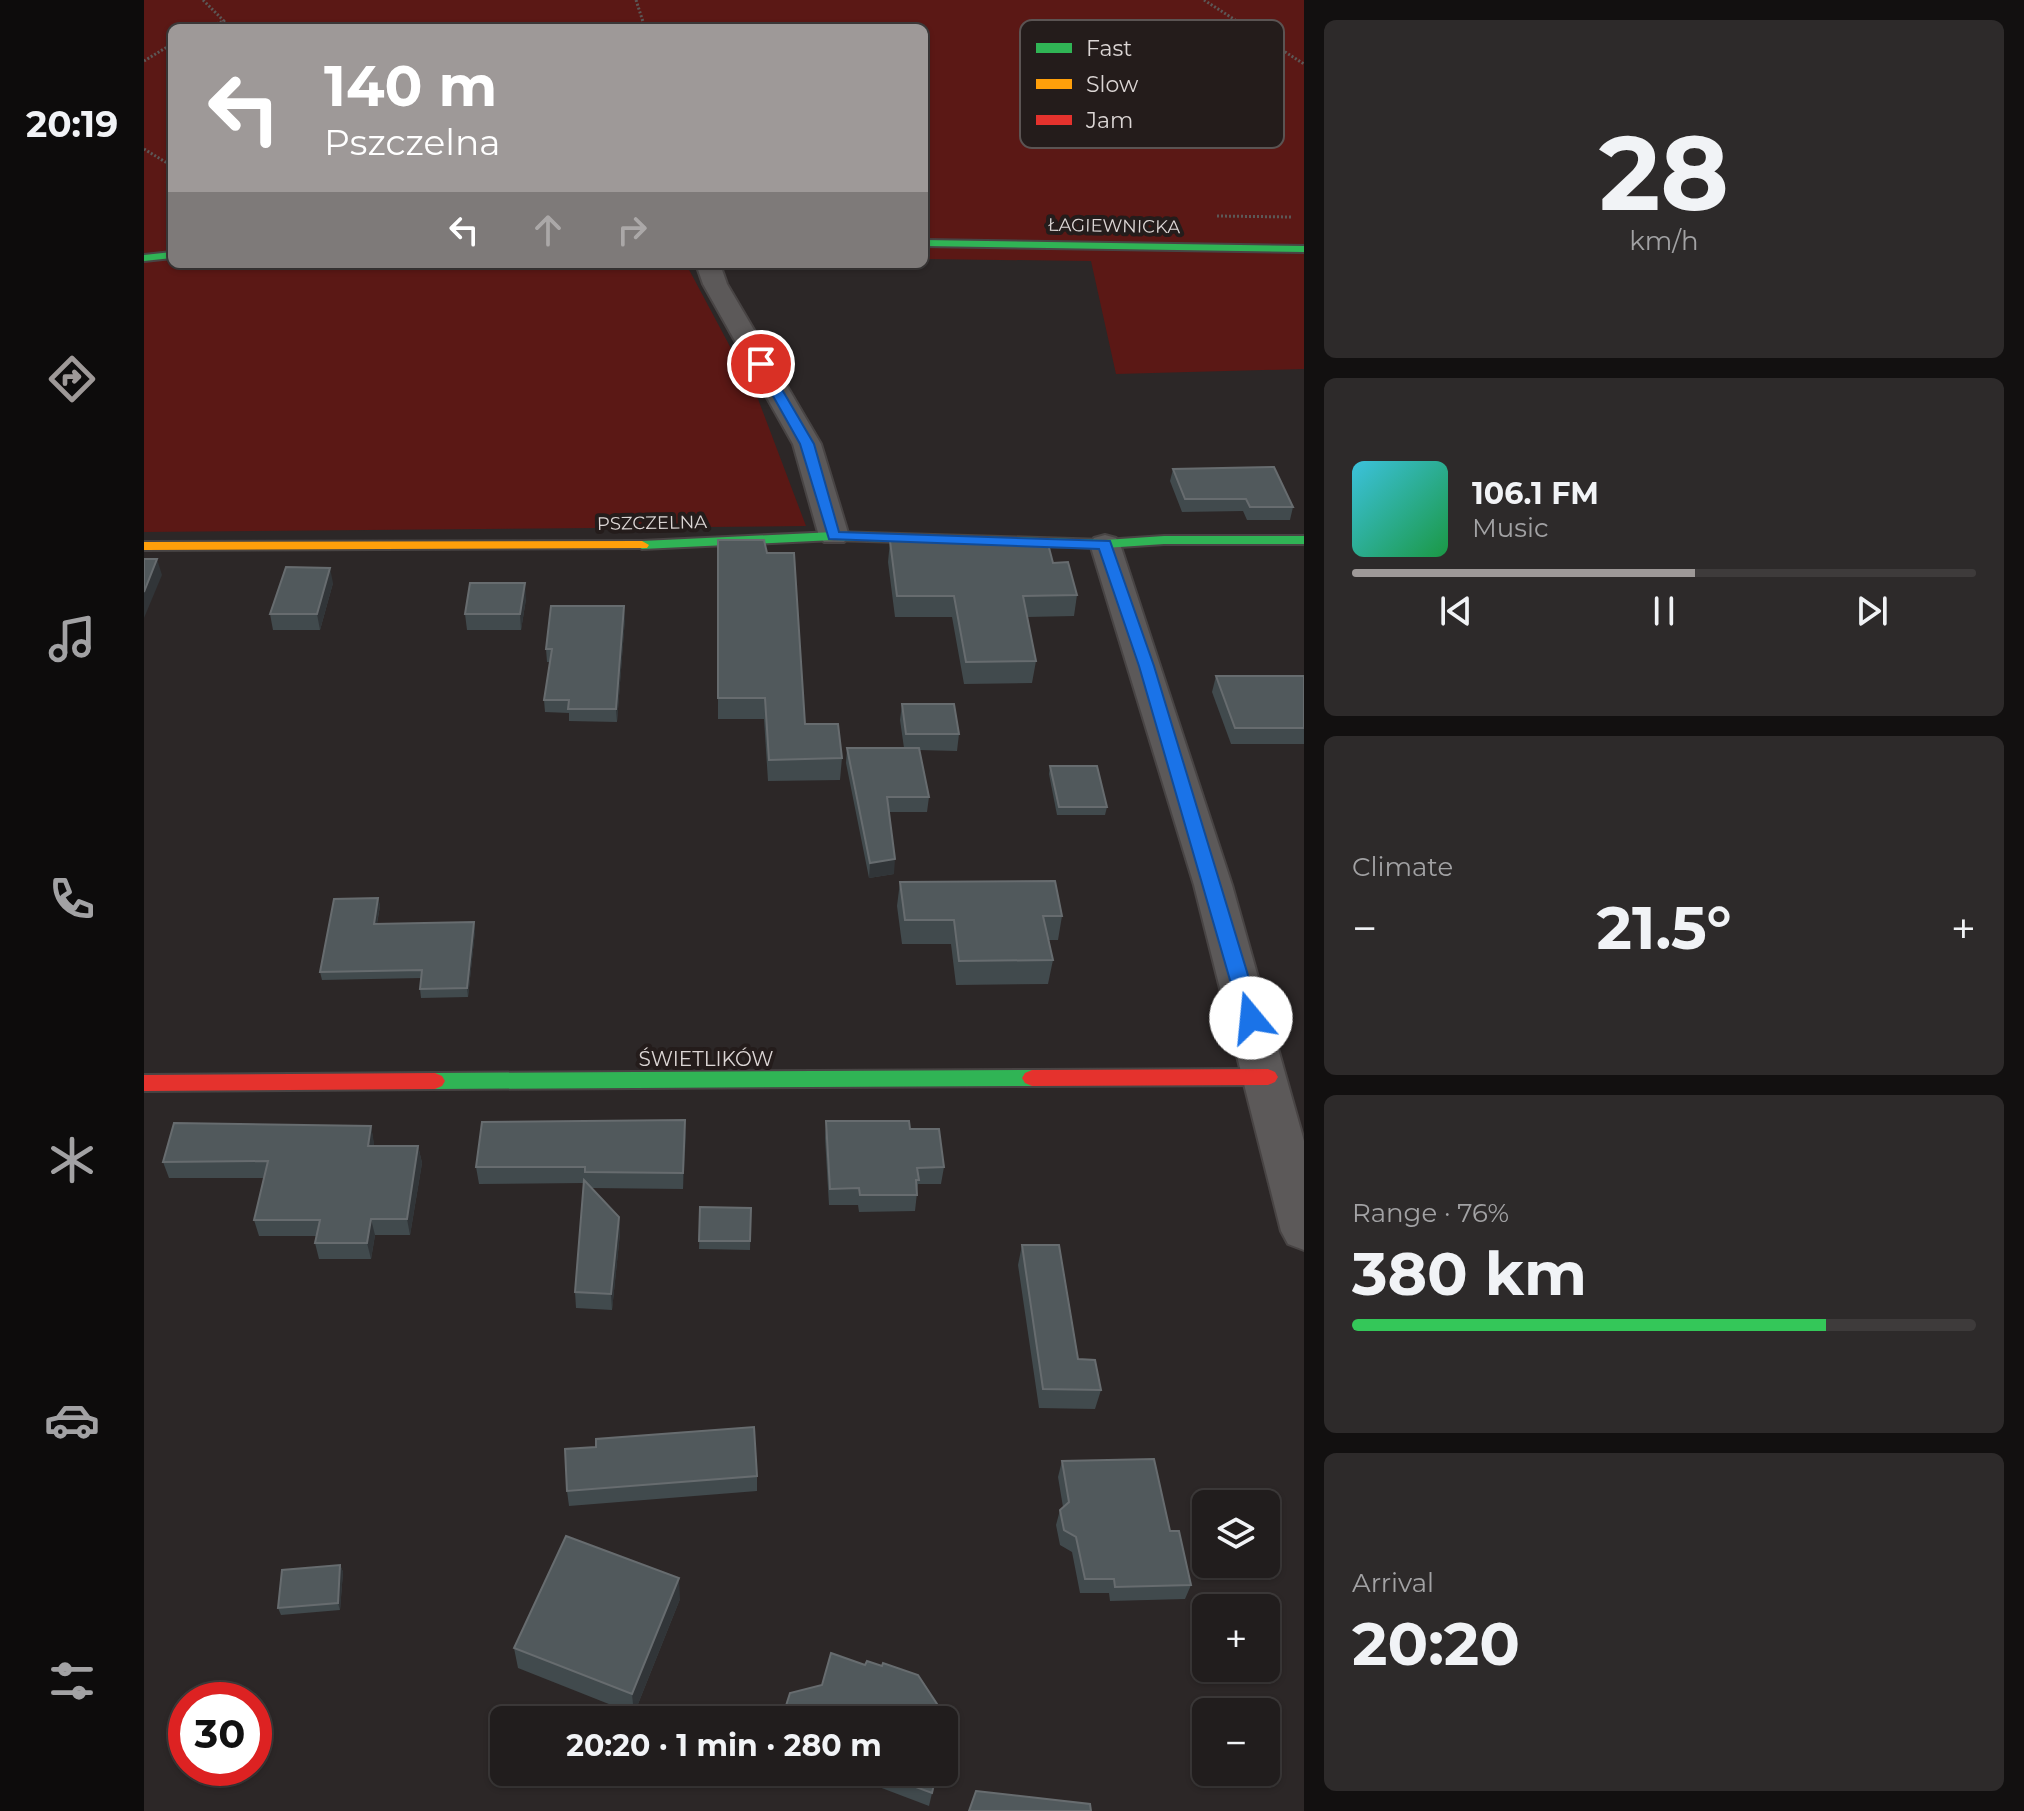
<!DOCTYPE html>
<html lang="en">
<head>
<meta charset="utf-8">
<style>
	body { margin:0; font-family:Montserrat,sans-serif; background:#2d2a2a; color:#f1f3f6; height:100vh; display:flex; flex-direction:column; font-size:30px; white-space:nowrap }
	* { box-sizing:border-box; margin:0 }
	p { font-size:26px; color:#a2a2a4 }
	.icon { flex:none; width:44px; height:44px; fill:none; stroke:currentColor; stroke-width:2; stroke-linecap:round; stroke-linejoin:round }
	.map { position:relative; flex:1; overflow:hidden }
	.side { display:flex; flex-direction:column; gap:20px; padding:20px; background:#121010; width:720px }
	.side>* { flex:none }
	.top-card { position:absolute; left:24px; top:24px; width:760px; height:244px; border-radius:12px; box-shadow:0 2px 6px #0004,0 0 0 2px #3e3b3b; background:#9e9998; color:#fff; overflow:hidden }
	.fabs { position:absolute; left:1048px; top:1490px; display:grid; gap:16px }
	.fabs a { display:grid; place-items:center; width:88px; height:88px; border-radius:12px; background:#211d1d; box-shadow:0 2px 6px #0004,0 0 0 2px #3e3b3b; font-size:40px }
	.speed { position:absolute; left:24px; top:1682px; display:flex; gap:16px; font-size:40px; font-weight:700; text-align:center }
	.speed>* { display:grid; place-content:center; width:104px; height:104px; border-radius:50%; background:#211d1d; box-shadow:0 2px 6px #0004,0 0 0 2px #3e3b3b; line-height:1 }
	.speed .limit { border:12px solid #d22; background:#fff; color:#111 }
	.pin { position:absolute; display:grid; place-items:center; width:68px; height:68px; color:#fff; margin:-34px; border:4px solid #fff; border-radius:50%; box-shadow:0 2px 8px #0007 }
	.me { position:absolute; width:88px; margin:-44px; rotate:343deg; stroke-linejoin:round; filter:drop-shadow(0 0 6px #0008) }
	.turn { display:flex; align-items:center; gap:28px; height:168px; padding:0 24px; font-size:36px }
	.turn .icon { width:104px; height:104px; stroke-width:2.5 }
	.turn b { display:block; font-size:56px; line-height:68px }
	.lanes { display:flex; align-items:center; height:76px; padding:0 24px; background:#0003; justify-content:center; gap:40px; direction:ltr }
	.lanes .off { opacity:.35 }
	.big { font-size:60px; font-weight:700; line-height:1.1 }
	.side .card { flex:1; display:flex; flex-direction:column; justify-content:center; gap:12px; min-width:0; padding:0 28px; border-radius:12px; background:#2d2a2a }
	.side .dial { align-items:center; gap:0 }
	.dial b { font-size:104px; line-height:1 }
	.song { display:flex; align-items:center; gap:24px }
	.cover { width:96px; height:96px; border-radius:12px; background:linear-gradient(135deg,hsl(190 70% 55%),hsl(140 70% 35%)) }
	.played { height:8px; border-radius:4px; background:linear-gradient(90deg,#9e9998 55%,#3e3b3b 55%) }
	.keys { display:flex; justify-content:space-around; direction:ltr }
	.heat { display:flex; justify-content:space-between; align-items:center; font-size:44px; direction:ltr }
	.charge { height:12px; border-radius:6px; background:linear-gradient(90deg,#34c759 76%,#3e3b3b 0) }
	.trip { position:absolute; left:346px; top:1706px; width:468px; height:80px; border-radius:12px; background:#211d1d; box-shadow:0 2px 6px #0004,0 0 0 2px #3e3b3b; font-weight:700; line-height:80px; text-align:center }
	main { display:flex; flex:1; min-height:0 }
	.tabs { display:flex; flex-direction:column; width:144px; justify-content:space-around; align-items:center; background:#0d0c0c; color:#a2a2a4 }
	.tabs .icon { width:56px; height:56px }
	.tabs .active { color:#9e9998 }
	.tabs b { font-size:36px; color:#f1f3f6 }
	.map>svg:first-child { display:block }
	.green { fill:#5b1815 }
	.lines { fill:none; stroke-linecap:round; stroke-linejoin:round }
	.street-casing { stroke:#484444; stroke-width:4 }
	.fast-casing { stroke:#484444; stroke-width:4 }
	.slow-casing { stroke:#484444; stroke-width:4 }
	.jam-casing { stroke:#484444; stroke-width:4 }
	.path { stroke:#5c5857; stroke-width:3; stroke-dasharray:2 2; stroke-linecap:butt }
	.street { fill:#5c5959; fill-rule:evenodd }
	.fast { fill:#30b455; fill-rule:evenodd }
	.slow { fill:#ff9f0a; fill-rule:evenodd }
	.jam { fill:#e5322d; fill-rule:evenodd }
	.wall { fill:#414a4d }
	.shaded-wall { fill:#313538 }
	.building { fill:#51595c; stroke:#676c6f; stroke-width:2 }
	.route { fill:#1a73e8; stroke:#114b97; stroke-width:2 }
	.labels { text-anchor:middle; dominant-baseline:central; stroke-width:8; stroke-linejoin:round; paint-order:stroke }
	.far-street-label { font-size:18px; fill:#dcd6d5; stroke:#241c1b }
	.street-label { font-size:20px; fill:#dcd6d5; stroke:#241c1b }
	.key { fill:#241c1b; stroke:#5b5453; stroke-width:2 }
	.key-label { font-size:22px; fill:#dcd6d5 }
</style>
</head>
<body>
<main>
<nav class="tabs">
<b>20:19</b>
<svg class="icon active" aria-label="directions" viewBox="0 0 24 24"><path d="M12 3l9 9-9 9-9-9zM9 14v-3h6M13 9l2 2-2 2"/></svg>
<svg class="icon" aria-label="music" viewBox="0 0 24 24"><path d="M9 18V5l10-2v13"/><circle cx="6" cy="18" r="3"/><circle cx="16" cy="16" r="3"/></svg>
<svg class="icon" aria-label="phone" viewBox="0 0 24 24"><path d="M5 4h4l2 5-3 2q2 4 5 5l2-3 5 2v4C11 20 4 13 5 4z"/></svg>
<svg class="icon" aria-label="climate" viewBox="0 0 24 24"><path d="M12 3v18M4 7l16 10M4 17L20 7"/></svg>
<svg class="icon" aria-label="car" viewBox="0 0 24 24"><path d="M5 17H2v-5l4-1 3-4h7l3 4 3 1v5h-3M9 17h6M6 11h13"/><circle cx="7" cy="17" r="2"/><circle cx="17" cy="17" r="2"/></svg>
<svg class="icon" aria-label="filters" viewBox="0 0 24 24"><path d="M4 7h16M4 17h16"/><circle cx="9" cy="7" r="2"/><circle cx="15" cy="17" r="2"/></svg>
</nav>
<div class="map">
<svg width="1160" height="1811" viewBox="0 0 1160 1811">
	<rect width="100%" height="100%" fill="#2c2727"/>
	<!-- green -->
	<polygon class="green" points="0,0 1160,0 1160,369 972,374 947,261 780,259 780,28 28,28 28,264 542,264 614,399 662,526 0,532"/>
	<g class="lines">
		<!-- street casing -->
		<g class="street-casing">
			<g id="street">
				<polygon points="552,264 576,264 583,284 677,444 705,536 700,542 680,542 675,536 649,444 559,284"/>
				<polygon points="961,535 972,538 976,544 1088,885 1160,1141 1160,1250 1144,1244 1137,1231 1050,885 946,544 950,538"/>
			</g>
		</g>
		<!-- fast casing -->
		<g class="fast-casing">
			<g id="fast">
				<polygon points="780,240 1160,246 1160,252 780,246"/>
				<polygon points="28,252 28,258 0,261 0,255"/>
				<polygon points="690,532 961,540 1020,536 1160,536 1160,544 1020,544 961,548 690,540 498,549 491,545 498,541"/>
				<polygon points="888,1070 895,1073 898,1078 895,1083 888,1086 291,1089 284,1086 281,1081 284,1076 291,1073"/>
			</g>
		</g>
		<!-- slow casing -->
		<g class="slow-casing">
			<polygon id="slow" points="498,541 505,545 503,548 0,550 0,542"/>
		</g>
		<!-- jam casing -->
		<g class="jam-casing">
			<g id="jam">
				<polygon points="1124,1069 1131,1072 1134,1077 1131,1082 1124,1085 888,1086 881,1083 878,1078 881,1073 888,1070"/>
				<polygon points="291,1073 298,1076 301,1081 298,1086 291,1089 0,1091 0,1075"/>
			</g>
		</g>
		<!-- path -->
		<g class="path">
			<polyline points="59,0 80,21 60,28"/>
			<polyline points="492,0 501,28"/>
			<polyline points="1060,0 1160,64"/>
			<polyline points="0,61 28,44"/>
			<polyline points="0,149 28,166"/>
			<polyline points="1073,216 1147,217"/>
		</g>
		<!-- street -->
		<use href="#street" class="street"/>
		<!-- fast -->
		<use href="#fast" class="fast"/>
		<!-- slow -->
		<use href="#slow" class="slow"/>
		<!-- jam -->
		<use href="#jam" class="jam"/>
	</g>
	<!-- wall -->
	<g class="wall">
		<polygon points="1029,469 1149,507 1146,520 1103,520 1099,511 1038,512 1026,481"/>
		<polygon points="574,540 661,724 698,758 696,780 624,781 620,719 574,719"/>
		<polygon points="746,541 909,563 933,595 930,616 883,617 892,661 888,683 820,684 808,617 751,617 744,562"/>
		<polygon points="189,583 176,630 129,630 126,614"/>
		<polygon points="382,599 377,630 323,630 321,614"/>
		<polygon points="481,618 473,722 425,721 425,713 401,712 400,700 406,662 403,662 402,649"/>
		<polygon points="1072,676 1160,676 1160,744 1087,744 1068,692"/>
		<polygon points="758,704 815,734 813,751 775,750 785,797 783,812 745,812 750,874 725,878 702,763 703,748 760,748 756,720"/>
		<polygon points="906,766 963,807 961,815 913,815 905,774"/>
		<polygon points="756,882 918,916 914,940 904,940 909,960 904,984 812,985 807,944 758,944 753,906"/>
		<polygon points="234,898 236,906 233,924 330,922 331,931 324,997 277,998 276,989 277,978 178,980 176,972"/>
		<polygon points="541,1120 539,1189 448,1188 475,1217 476,1233 468,1310 432,1308 431,1292 440,1183 335,1184 332,1167"/>
		<polygon points="682,1121 766,1129 800,1167 797,1184 774,1184 771,1211 715,1212 714,1205 685,1205 681,1138"/>
		<polygon points="227,1126 230,1146 274,1146 278,1163 266,1235 231,1235 227,1259 175,1259 171,1243 172,1236 115,1236 110,1220 120,1178 25,1178 19,1162"/>
		<polygon points="556,1207 607,1208 606,1250 555,1249"/>
		<polygon points="878,1245 934,1359 957,1390 951,1409 895,1408 874,1265"/>
		<polygon points="452,1447 613,1476 613,1491 425,1506 423,1491"/>
		<polygon points="918,1461 1026,1531 1047,1585 1041,1599 966,1601 965,1593 936,1593 928,1552 916,1545 912,1525 916,1510 919,1507 914,1477"/>
		<polygon points="196,1565 199,1572 196,1610 137,1615 134,1608"/>
		<polygon points="536,1599 490,1714 374,1668 370,1648"/>
		<polygon points="715,1772 793,1772 785,1806 714,1779"/>
	</g>
	<!-- shaded-wall -->
	<g class="shaded-wall">
		<polygon points="13,559 18,575 0,618 0,592"/>
		<polygon points="186,568 189,583 176,630 173,614"/>
		<polygon points="381,583 382,599 377,630 376,614"/>
		<polygon points="480,606 481,618 473,722 472,709"/>
		<polygon points="751,859 750,874 725,878 726,863"/>
		<polygon points="234,898 236,906 231,933 230,924"/>
		<polygon points="330,922 331,931 324,997 323,988"/>
		<polygon points="541,1120 542,1137 539,1189 539,1173"/>
		<polygon points="227,1126 230,1143 228,1163 224,1146"/>
		<polygon points="274,1146 278,1163 266,1235 263,1219"/>
		<polygon points="475,1217 476,1233 468,1310 467,1294"/>
		<polygon points="227,1219 231,1235 227,1259 223,1243"/>
		<polygon points="196,1565 199,1572 196,1610 194,1603"/>
		<polygon points="535,1578 536,1599 490,1714 488,1694"/>
	</g>
	<!-- building -->
	<g class="building">
		<polygon points="1130,467 1149,507 1106,507 1102,499 1041,499 1029,469"/>
		<polygon points="574,540 620,540 623,553 650,553 661,724 694,724 698,758 625,760 621,698 574,698"/>
		<polygon points="903,540 909,563 924,562 933,595 879,596 892,661 822,662 810,596 753,596 746,541"/>
		<polygon points="0,559 13,559 0,592"/>
		<polygon points="142,567 186,568 173,614 126,614"/>
		<polygon points="326,583 381,583 376,614 321,614"/>
		<polygon points="407,606 480,606 472,709 424,709 425,700 400,700 408,649 402,649"/>
		<polygon points="1072,676 1160,676 1160,728 1091,728"/>
		<polygon points="758,704 810,704 815,734 762,734"/>
		<polygon points="703,748 775,748 785,797 743,797 751,859 726,863"/>
		<polygon points="906,766 953,766 963,807 915,807"/>
		<polygon points="911,881 918,916 899,916 909,960 815,961 810,920 761,920 756,882"/>
		<polygon points="234,898 230,924 330,922 323,988 276,989 278,970 176,972 190,899"/>
		<polygon points="541,1120 539,1173 441,1172 441,1167 332,1167 338,1122"/>
		<polygon points="682,1121 765,1121 766,1129 795,1129 800,1167 773,1168 775,1180 772,1180 773,1195 716,1195 715,1188 686,1189"/>
		<polygon points="30,1123 227,1126 224,1146 274,1146 263,1219 227,1219 223,1243 171,1243 176,1220 110,1220 124,1161 19,1162"/>
		<polygon points="440,1180 475,1217 467,1294 431,1292"/>
		<polygon points="556,1207 607,1208 606,1241 555,1241"/>
		<polygon points="878,1245 915,1245 934,1359 951,1360 957,1390 899,1389"/>
		<polygon points="610,1427 613,1476 423,1491 421,1449 452,1447 452,1439"/>
		<polygon points="1010,1459 1026,1531 1035,1531 1047,1585 971,1587 970,1579 941,1579 932,1537 920,1530 916,1510 925,1502 918,1461"/>
		<polygon points="422,1536 535,1578 488,1694 370,1648"/>
		<polygon points="196,1565 194,1603 134,1608 138,1570"/>
		<polygon points="687,1653 721,1665 723,1661 738,1666 739,1663 774,1675 793,1704 789,1720 643,1720 639,1715 646,1693 678,1685"/>
		<polygon points="731,1772 793,1772 788,1793"/>
		<polygon points="832,1791 946,1804 947,1811 825,1811"/>
	</g>
	<!-- route -->
	<polygon class="route" points="617,360 623,364 670,444 695,532 966,541 1010,666 1117,1018 1114,1023 1107,1025 1097,1018 995,666 955,549 685,539 656,444 611,364"/>
	<g class="labels">
		<!-- far-street labels -->
		<g class="far-street-label">
			<text transform="translate(970 226) rotate(1)">ŁAGIEWNICKA</text>
			<text transform="translate(508 523) rotate(-1)">PSZCZELNA</text>
		</g>
		<!-- street labels -->
		<g class="street-label">
			<text x="562" y="1059">ŚWIETLIKÓW</text>
		</g>
	</g>
	<!-- legend -->
	<rect x="876" y="20" width="264" height="128" rx="12" class="key"/>
	<rect x="892" y="43" width="36" height="10" fill="#30b455"/>
	<rect x="892" y="79" width="36" height="10" fill="#ff9f0a"/>
	<rect x="892" y="115" width="36" height="10" fill="#e5322d"/>
	<g class="key-label">
		<text x="942" y="56">Fast</text>
		<text x="942" y="92">Slow</text>
		<text x="942" y="128">Jam</text>
	</g>
</svg>
<div class="fabs">
<a><svg class="icon" aria-label="layers" viewBox="0 0 24 24"><path d="M12 4l9 5-9 5-9-5zM3 14l9 5 9-5"/></svg></a>
<a>+</a>
<a>−</a>
</div>
<div class="speed"><div class="limit">30</div></div>
<div class="pin" style="left:617px;top:364px;background:#d93025"><svg class="icon" aria-label="arrive" viewBox="0 0 24 24"><path d="M6 21V4h12l-3 4 3 4H6"/></svg></div>
<svg class="me" style="left:1107px;top:1018px" viewBox="-20 -20 40 40"><circle r="19" fill="#fff"/><path d="M0-13L10 11 0 6-10 11z" fill="#1a73e8"/></svg>
<div class="trip">20:20 · 1 min · 280 m</div>
<div class="top-card">
<div class="turn"><svg class="icon" aria-label="left" viewBox="0 0 24 24"><path d="M17 20v-9H6M10 6l-5 5 5 5"/></svg><div><b>140 m</b>Pszczelna</div></div>
<div class="lanes"><svg class="icon" aria-label="left" viewBox="0 0 24 24"><path d="M17 20v-9H6M10 6l-5 5 5 5"/></svg><svg class="icon off" aria-label="ahead" viewBox="0 0 24 24"><path d="M12 20V5M6 11l6-6 6 6"/></svg><svg class="icon off" aria-label="right" viewBox="0 0 24 24"><path d="M7 20v-9h11M14 6l5 5-5 5"/></svg></div>
</div>
</div>
<section class="side">
<div class="card dial"><b>28</b><p>km/h</p></div>
<div class="card">
<div class="song"><i class="cover"></i><div><b>106.1 FM</b><p>Music</p></div></div>
<div class="played"></div>
<div class="keys"><svg class="icon" aria-label="previous" viewBox="0 0 24 24"><path d="M18 5L8 12l10 7zM5 5v14"/></svg><svg class="icon" aria-label="pause" viewBox="0 0 24 24"><path d="M8 5v14M16 5v14"/></svg><svg class="icon" aria-label="next" viewBox="0 0 24 24"><path d="M6 5l10 7-10 7zM19 5v14"/></svg></div>
</div>
<div class="card"><p>Climate</p>
<div class="heat"><a>−</a><b class="big">21.5°</b><a>+</a></div>
</div>
<div class="card"><p>Range · 76%</p><b class="big">380 km</b><div class="charge"></div></div>
<div class="card"><p>Arrival</p><b class="big">20:20</b></div>
</section>
</main>
</body>
</html>
